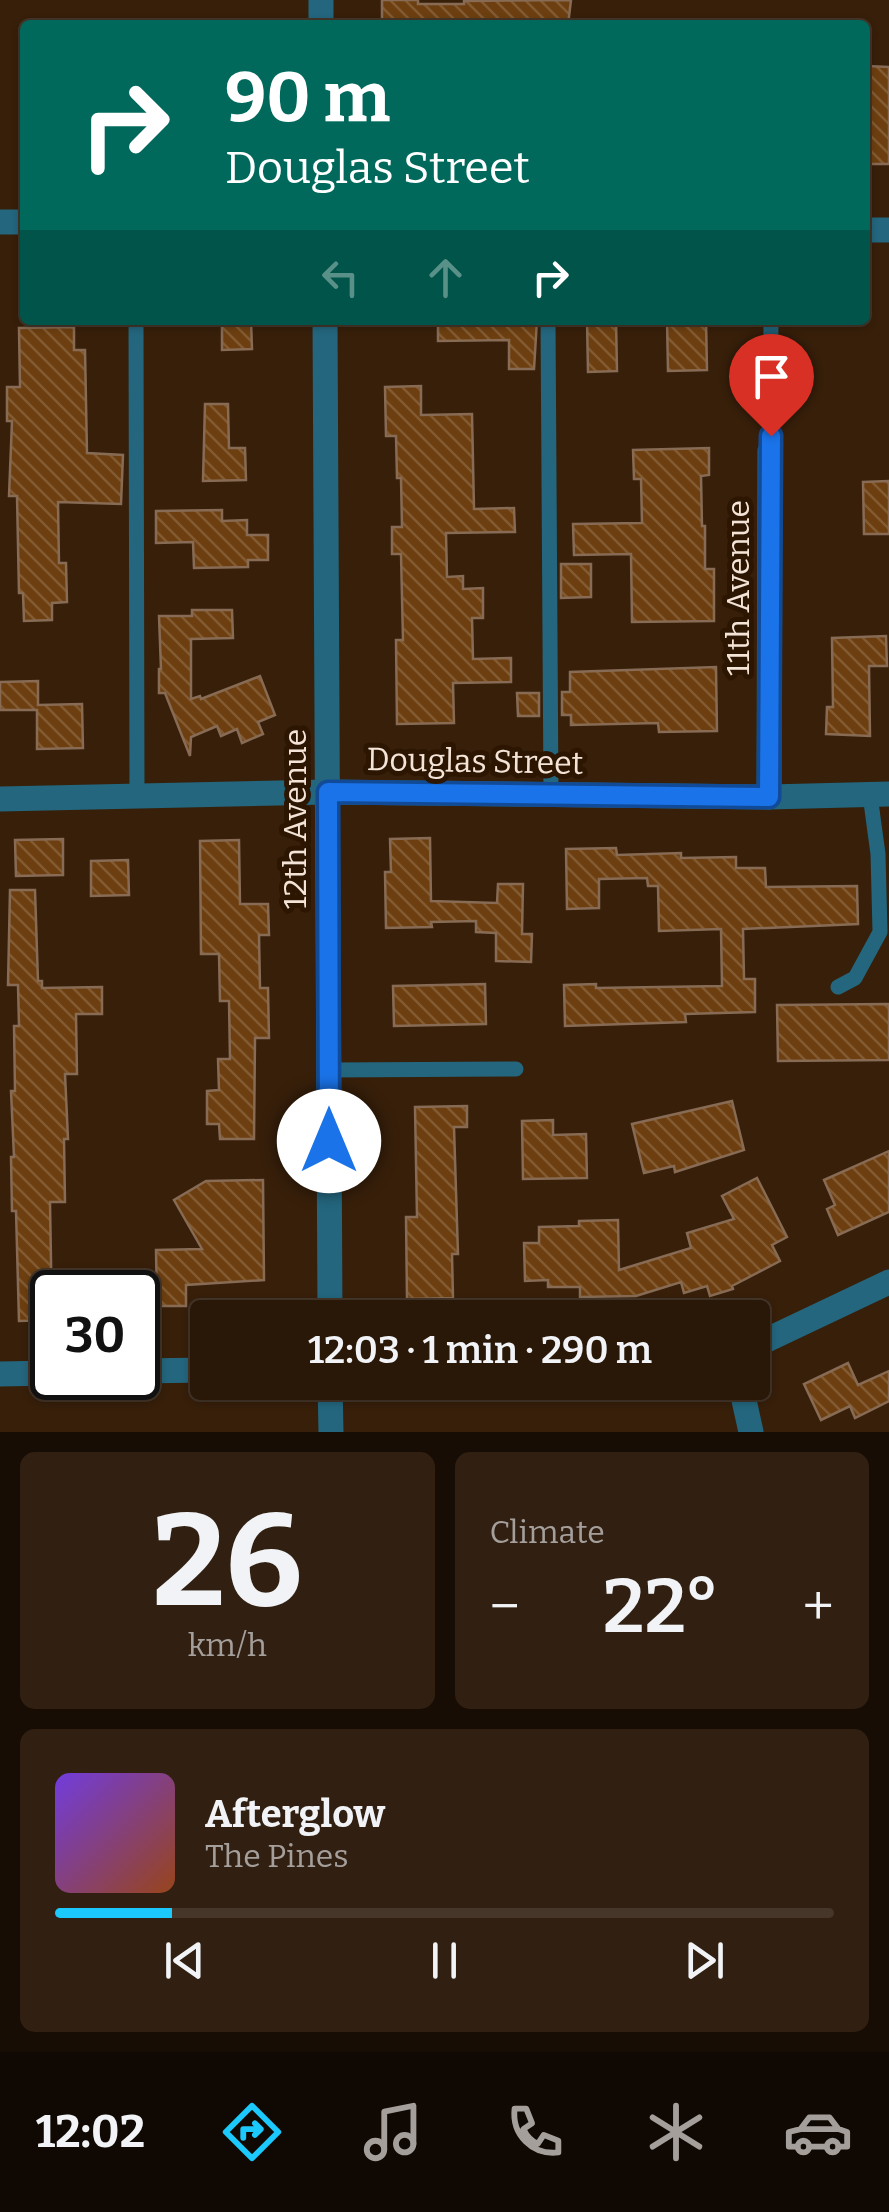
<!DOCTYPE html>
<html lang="en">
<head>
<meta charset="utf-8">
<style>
	body { margin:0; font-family:Bitter,serif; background:#312012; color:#f1f3f6; height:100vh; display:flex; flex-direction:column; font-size:38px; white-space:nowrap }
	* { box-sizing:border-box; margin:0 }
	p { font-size:32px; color:#a59f9c }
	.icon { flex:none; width:55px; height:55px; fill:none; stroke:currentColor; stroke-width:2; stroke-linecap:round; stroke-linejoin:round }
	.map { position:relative; height:1432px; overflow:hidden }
	.details { display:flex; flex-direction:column; gap:20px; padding:20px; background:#170d04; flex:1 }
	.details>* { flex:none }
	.banner { position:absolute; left:20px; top:20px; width:850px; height:305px; border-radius:10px; box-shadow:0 2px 8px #0004,0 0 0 2px #453629; background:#00695c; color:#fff; overflow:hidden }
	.speed { position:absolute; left:30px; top:1270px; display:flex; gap:20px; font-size:50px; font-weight:700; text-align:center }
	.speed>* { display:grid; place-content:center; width:130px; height:130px; border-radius:50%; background:#291708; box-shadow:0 2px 8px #0004,0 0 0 2px #453629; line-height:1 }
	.speed .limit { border:5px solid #111; border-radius:15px; background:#fff; color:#111 }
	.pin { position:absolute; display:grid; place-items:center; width:85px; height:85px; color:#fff; margin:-102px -42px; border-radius:50% 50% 50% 0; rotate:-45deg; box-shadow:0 0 10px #0007 }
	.pin .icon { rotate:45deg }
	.me { position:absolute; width:110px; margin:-55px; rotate:0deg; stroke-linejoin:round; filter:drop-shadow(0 0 8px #0008) }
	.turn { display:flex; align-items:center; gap:35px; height:210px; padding:0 40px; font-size:45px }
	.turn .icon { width:130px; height:130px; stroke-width:2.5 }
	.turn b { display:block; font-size:70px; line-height:85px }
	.lanes { display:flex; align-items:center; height:95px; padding:0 40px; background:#0003; justify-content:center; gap:50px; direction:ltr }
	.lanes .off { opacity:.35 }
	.big { font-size:75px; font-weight:600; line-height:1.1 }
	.details .widget { flex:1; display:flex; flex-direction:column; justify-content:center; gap:15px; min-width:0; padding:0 35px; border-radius:15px; background:#312012 }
	.details .dial { align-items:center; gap:0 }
	.dial b { font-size:130px; line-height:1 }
	.song { display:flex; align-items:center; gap:30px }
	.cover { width:120px; height:120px; border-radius:15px; background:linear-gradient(135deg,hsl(260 70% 55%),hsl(20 70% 35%)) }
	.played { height:10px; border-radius:5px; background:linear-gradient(90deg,#1cc9fc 15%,#453629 15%) }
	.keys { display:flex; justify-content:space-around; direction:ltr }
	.heat { display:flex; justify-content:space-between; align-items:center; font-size:55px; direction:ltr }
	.details .tiles { flex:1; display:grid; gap:20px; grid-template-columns:1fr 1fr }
	.widget:last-child { grid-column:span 2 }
	.trip { position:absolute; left:190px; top:1300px; width:580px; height:100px; border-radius:10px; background:#291708; box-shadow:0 2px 8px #0004,0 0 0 2px #453629; font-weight:600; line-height:100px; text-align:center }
	.menu { display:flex; height:160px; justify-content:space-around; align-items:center; background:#100903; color:#a59f9c }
	.menu .icon { width:70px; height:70px }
	.menu .active { color:#1cc9fc }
	.menu b { font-size:45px; color:#f1f3f6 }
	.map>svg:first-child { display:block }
	.building { fill:url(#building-back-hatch); stroke:#876b54; stroke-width:2.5 }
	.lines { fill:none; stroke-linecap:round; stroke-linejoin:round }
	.service { stroke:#23667d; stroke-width:15 }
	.minor { stroke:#23667d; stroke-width:25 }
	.tertiary { stroke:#23667d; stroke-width:25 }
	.route-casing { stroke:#114b97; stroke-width:25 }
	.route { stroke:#1a73e8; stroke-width:18 }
	.labels { text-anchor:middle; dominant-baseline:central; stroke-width:10; stroke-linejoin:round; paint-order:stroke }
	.street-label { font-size:32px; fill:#f4e4d7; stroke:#2c1602 }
</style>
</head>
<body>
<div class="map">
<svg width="889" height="1432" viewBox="0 0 889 1432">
	<defs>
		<pattern id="building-back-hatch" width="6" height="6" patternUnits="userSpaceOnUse" patternTransform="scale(2.5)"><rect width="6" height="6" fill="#6d3f10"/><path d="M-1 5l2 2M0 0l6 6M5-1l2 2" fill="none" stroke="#825b32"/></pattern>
	</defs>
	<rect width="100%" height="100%" fill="#371f0a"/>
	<!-- building -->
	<g class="building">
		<polygon points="382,0 418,0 418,4 464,4 464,1 571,0 568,25 382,25"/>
		<polygon points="867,66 889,67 889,164 865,164"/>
		<polygon points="222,320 251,320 252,349 222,350"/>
		<polygon points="438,320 537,320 534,369 509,369 509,340 438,341"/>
		<polygon points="587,320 616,320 617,371 588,372"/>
		<polygon points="667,320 706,320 707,370 668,371"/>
		<polygon points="74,327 74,350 85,350 87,453 123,455 121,504 58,502 59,563 66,563 67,602 52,603 52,620 24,621 23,593 19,593 17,496 9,496 12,421 7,421 7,387 20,387 19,328"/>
		<polygon points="421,386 421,415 472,414 474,509 514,508 515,532 446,533 447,577 463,576 463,589 483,588 483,618 472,618 473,659 511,658 511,682 453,683 454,723 397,724 396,640 403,640 401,554 392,554 392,527 402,527 401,478 397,478 396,436 386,436 385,387"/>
		<polygon points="205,404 228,404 229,448 245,448 246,480 203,481"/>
		<polygon points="709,448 709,475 701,476 702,526 705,526 705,569 714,569 714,621 632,622 631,554 574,555 573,524 642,523 641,479 634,479 633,450"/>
		<polygon points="889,481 889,534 864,534 863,482"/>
		<polygon points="222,510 222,521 247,520 247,535 268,535 268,560 248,560 248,567 194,568 193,542 156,543 156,511"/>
		<polygon points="561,564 591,564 591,597 561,598"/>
		<polygon points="192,610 232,610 233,638 191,639 191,699 200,696 201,699 260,676 275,715 258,722 263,734 242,743 237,729 221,736 217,726 191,737 190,756 165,693 159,693 159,669 161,669 159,616 192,616"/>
		<polygon points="886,636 887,666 869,666 870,736 826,734 827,707 833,707 832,638"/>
		<polygon points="716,667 717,731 659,732 658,723 571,725 571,715 562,715 562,692 570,692 570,672"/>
		<polygon points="38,681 38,705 82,704 83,748 37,749 37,710 0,710 0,682"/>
		<polygon points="517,693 539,693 539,716 518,716"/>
		<polygon points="430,838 431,901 497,903 498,884 523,884 522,934 532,934 531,962 496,961 496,933 476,932 476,921 431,922 432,927 386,928 385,872 391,872 390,839"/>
		<polygon points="63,839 63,875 16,876 15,840"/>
		<polygon points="239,840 240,904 268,904 269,935 259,935 260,988 268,988 269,1038 255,1038 254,1139 220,1139 219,1124 207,1124 207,1091 219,1090 218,1059 230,1059 229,1001 220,1001 219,954 201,954 200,841"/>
		<polygon points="616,848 617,855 681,853 681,858 736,857 736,868 765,868 766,887 857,886 858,924 743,929 744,979 755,979 755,1012 685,1014 686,1022 565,1026 564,985 596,984 596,988 722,986 721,929 659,931 658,886 648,886 647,878 599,879 599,908 567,909 566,849"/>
		<polygon points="128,860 129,895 91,896 91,861"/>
		<polygon points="10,890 35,890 38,981 42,981 42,988 102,987 102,1014 76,1014 77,1074 65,1074 68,1139 64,1139 65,1202 50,1202 52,1320 19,1321 16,1211 12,1211 11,1157 14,1157 11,1091 15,1091 14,1026 19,1026 18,985 8,985"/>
		<polygon points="485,984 486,1024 394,1026 393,986"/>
		<polygon points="889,1004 889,1060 778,1061 777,1005"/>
		<polygon points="732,1101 744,1150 675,1172 674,1166 644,1173 632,1124"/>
		<polygon points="467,1106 467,1127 454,1127 458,1254 452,1254 453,1298 407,1299 406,1217 417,1217 415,1107"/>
		<polygon points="553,1120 553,1135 586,1134 587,1178 523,1179 522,1121"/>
		<polygon points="889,1151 889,1212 838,1235 827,1209 835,1205 824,1180"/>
		<polygon points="757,1178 787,1237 772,1245 780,1261 732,1286 733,1289 710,1296 707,1286 684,1293 681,1282 636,1296 580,1297 580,1287 548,1287 548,1280 525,1281 524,1243 539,1243 539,1227 579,1226 579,1221 618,1220 619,1270 691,1248 687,1233 734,1219 722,1196"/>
		<polygon points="263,1180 264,1280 186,1285 186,1306 157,1306 156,1250 202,1249 174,1200 206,1181"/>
		<polygon points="848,1363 858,1385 889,1371 889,1401 855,1418 850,1406 821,1420 804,1384"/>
	</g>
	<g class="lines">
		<!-- service -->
		<g class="service">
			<polyline points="136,320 137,796"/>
			<polyline points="548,320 551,795"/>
			<polyline points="770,451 771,320"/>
			<polyline points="838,987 855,978 880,932 878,854 870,795"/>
			<polyline points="329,1070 516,1069"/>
		</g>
		<!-- minor -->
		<g class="minor">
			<polyline points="321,0 321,25"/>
			<polyline points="325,320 330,1318"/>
			<polyline points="769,797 770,451"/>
			<polyline points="0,799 327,792 769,797 889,794"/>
			<polyline points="752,1347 889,1282"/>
			<polyline points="138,1371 208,1370"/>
			<polyline points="0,1374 52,1373"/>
			<polyline points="330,1382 331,1432"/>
			<polyline points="740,1382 751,1432"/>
		</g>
		<!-- tertiary -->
		<g class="tertiary">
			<polyline points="0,222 25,222"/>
			<polyline points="865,230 889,230"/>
		</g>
	</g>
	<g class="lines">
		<!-- route casing -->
		<g class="route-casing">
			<polyline id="route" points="329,1141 328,792 769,797 771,436"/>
		</g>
		<!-- route -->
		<use href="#route" class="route"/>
	</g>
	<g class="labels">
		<!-- street labels -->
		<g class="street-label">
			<text transform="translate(738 588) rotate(-90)">11th Avenue</text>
			<text transform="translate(475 761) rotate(1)">Douglas Street</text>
			<text transform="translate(295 819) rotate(-90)">12th Avenue</text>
		</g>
	</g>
</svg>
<div class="speed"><div class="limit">30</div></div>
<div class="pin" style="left:771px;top:436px;background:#d93025"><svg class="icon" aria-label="arrive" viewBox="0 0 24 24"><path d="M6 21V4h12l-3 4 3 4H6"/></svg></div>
<svg class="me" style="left:329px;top:1141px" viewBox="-20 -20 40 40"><circle r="19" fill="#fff"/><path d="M0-13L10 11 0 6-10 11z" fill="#1a73e8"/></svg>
<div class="trip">12:03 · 1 min · 290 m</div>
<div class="banner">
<div class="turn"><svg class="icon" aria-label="right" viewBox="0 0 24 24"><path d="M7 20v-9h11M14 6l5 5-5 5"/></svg><div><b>90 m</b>Douglas Street</div></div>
<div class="lanes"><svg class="icon off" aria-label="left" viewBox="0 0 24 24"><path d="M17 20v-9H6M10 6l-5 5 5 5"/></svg><svg class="icon off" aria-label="ahead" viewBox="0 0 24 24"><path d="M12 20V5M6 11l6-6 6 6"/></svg><svg class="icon" aria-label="right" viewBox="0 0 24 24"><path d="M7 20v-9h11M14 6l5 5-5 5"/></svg></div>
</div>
</div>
<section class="details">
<div class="tiles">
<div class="widget dial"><b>26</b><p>km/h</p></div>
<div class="widget"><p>Climate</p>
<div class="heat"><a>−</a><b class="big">22°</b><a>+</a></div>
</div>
<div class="widget">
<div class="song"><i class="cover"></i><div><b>Afterglow</b><p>The Pines</p></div></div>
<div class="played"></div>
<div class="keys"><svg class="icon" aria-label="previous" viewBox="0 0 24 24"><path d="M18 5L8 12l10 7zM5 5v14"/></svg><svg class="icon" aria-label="pause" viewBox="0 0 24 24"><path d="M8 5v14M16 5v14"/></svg><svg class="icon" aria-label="next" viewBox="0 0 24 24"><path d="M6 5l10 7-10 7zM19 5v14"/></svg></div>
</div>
</div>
</section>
<nav class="menu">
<b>12:02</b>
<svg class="icon active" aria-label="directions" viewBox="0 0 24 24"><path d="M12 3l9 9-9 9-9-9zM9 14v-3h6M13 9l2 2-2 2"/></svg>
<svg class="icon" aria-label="music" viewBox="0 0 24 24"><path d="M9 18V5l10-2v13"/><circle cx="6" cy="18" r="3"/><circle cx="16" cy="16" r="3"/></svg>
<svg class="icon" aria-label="phone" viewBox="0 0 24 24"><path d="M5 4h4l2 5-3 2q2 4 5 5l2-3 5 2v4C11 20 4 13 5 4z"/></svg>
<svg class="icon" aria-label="climate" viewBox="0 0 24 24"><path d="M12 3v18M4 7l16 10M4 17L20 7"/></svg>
<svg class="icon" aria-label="car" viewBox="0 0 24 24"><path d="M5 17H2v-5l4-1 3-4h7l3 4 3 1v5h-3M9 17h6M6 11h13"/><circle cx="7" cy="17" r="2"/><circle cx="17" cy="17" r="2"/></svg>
</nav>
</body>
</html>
